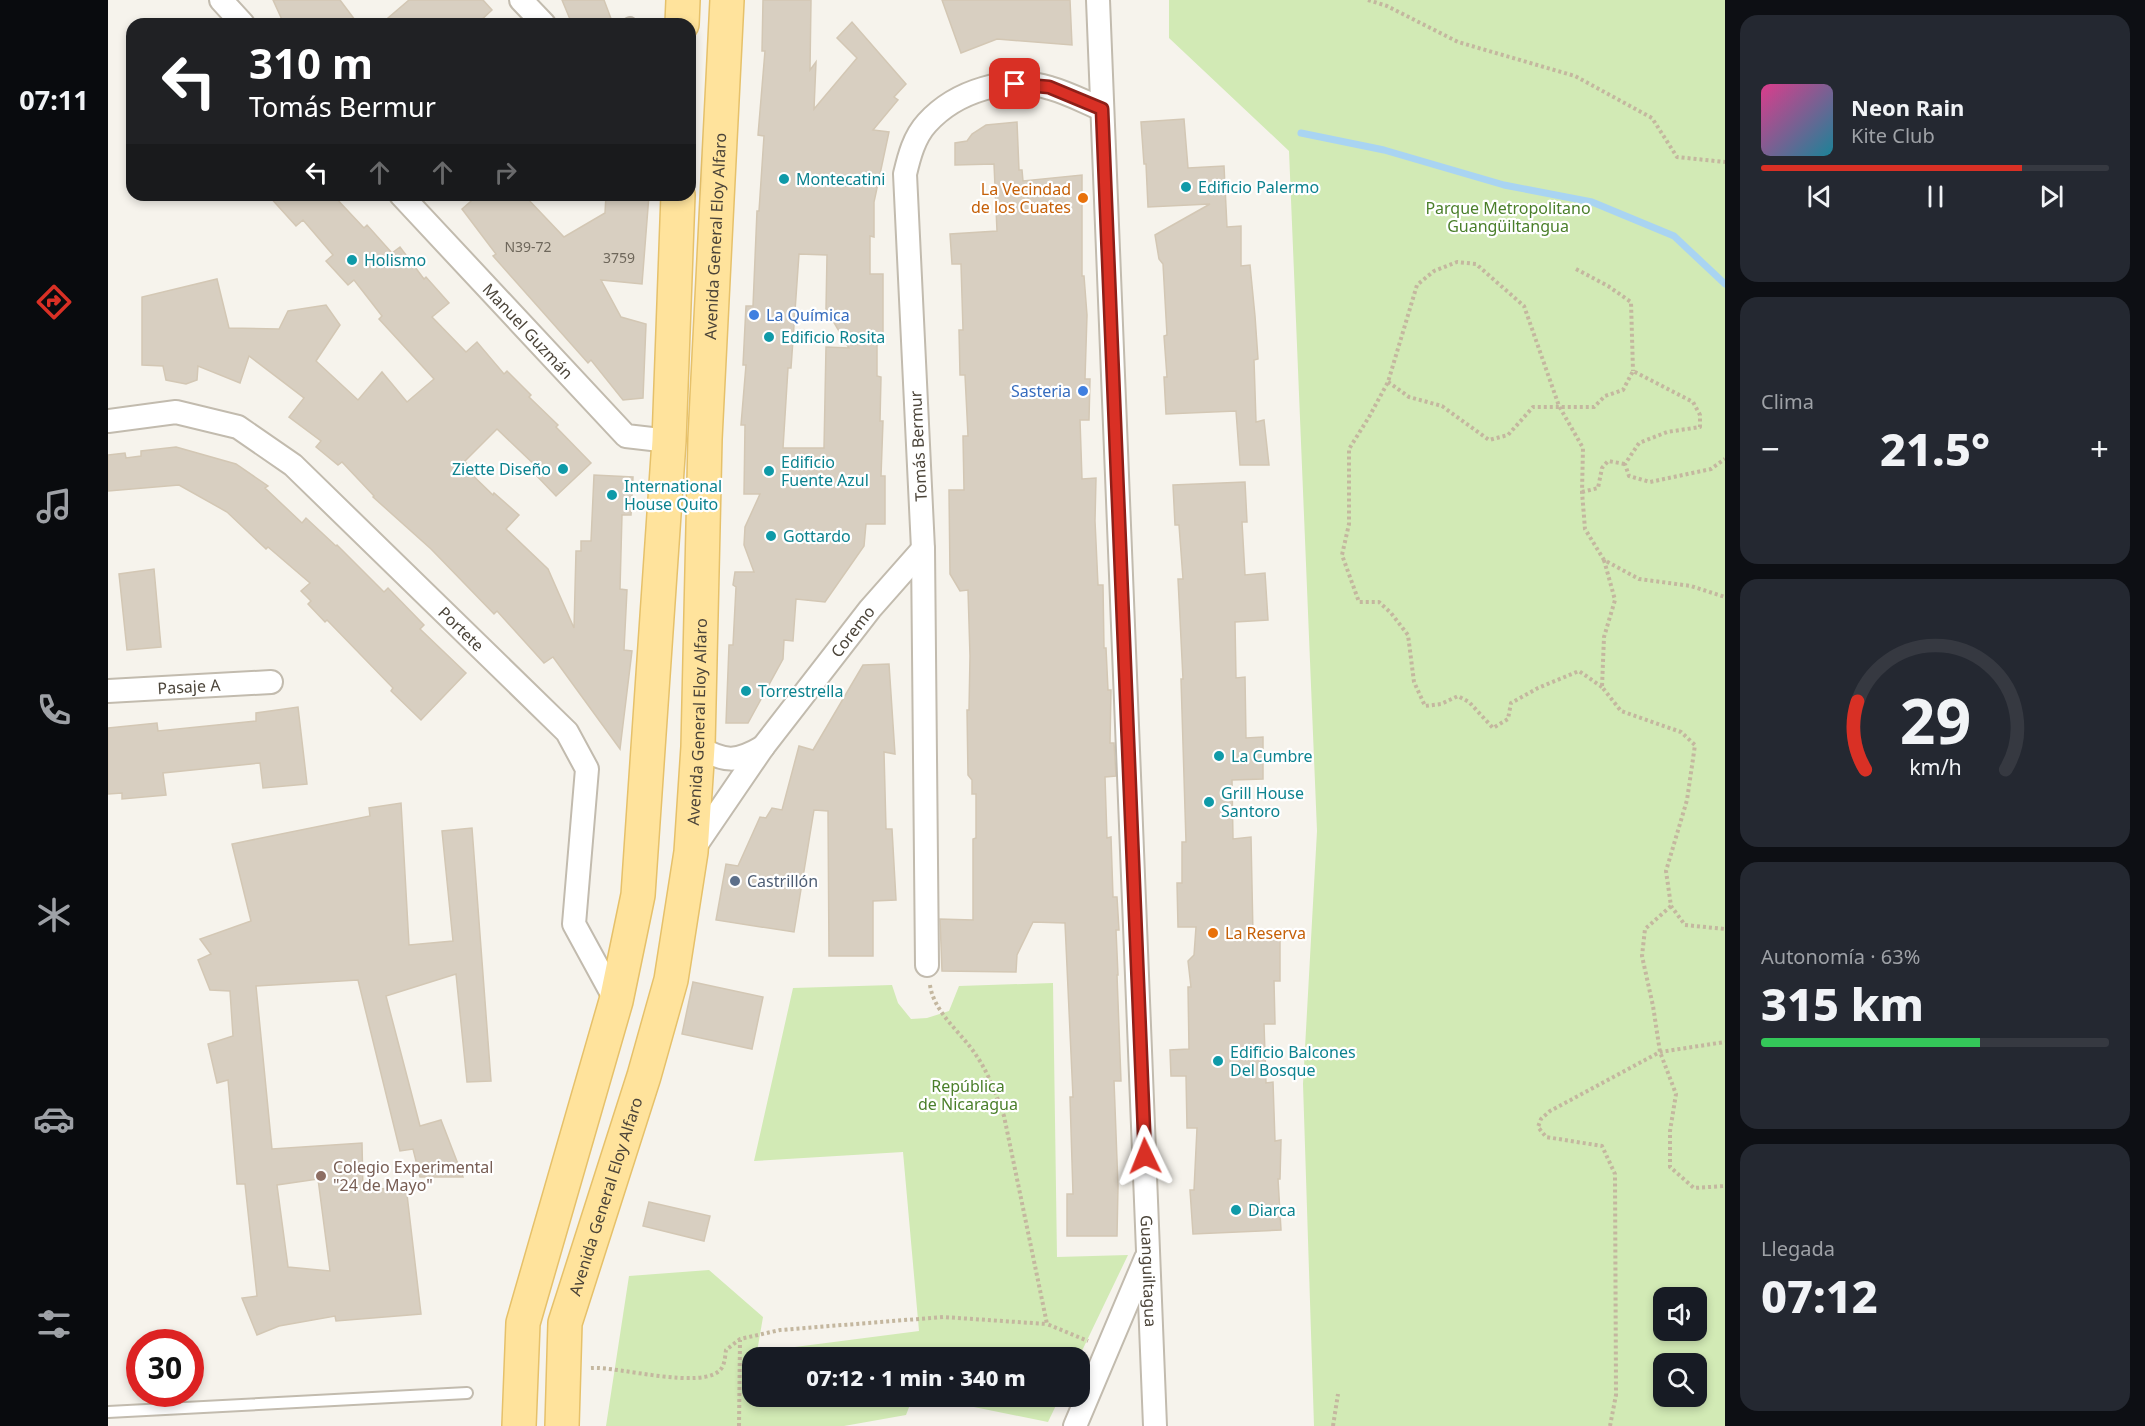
<!DOCTYPE html>
<html lang="es">
<head>
<meta charset="utf-8">
<style>
	body { margin:0; font-family:"Noto Sans",sans-serif; background:#242831; color:#f1f3f6; height:100vh; display:flex; flex-direction:column; font-size:22px; white-space:nowrap }
	* { box-sizing:border-box; margin:0 }
	p { font-size:20px; color:#9ea1a6 }
	.icon { flex:none; width:33px; height:33px; fill:none; stroke:currentColor; stroke-width:2; stroke-linecap:round; stroke-linejoin:round }
	.map { position:relative; flex:1; overflow:hidden }
	.sheet { display:flex; flex-direction:column; gap:15px; padding:15px; background:#0d0f14; width:420px }
	.sheet>* { flex:none }
	.banner { position:absolute; left:18px; top:18px; width:570px; height:183px; border-radius:18px; box-shadow:0 3px 9px #0003; background:#202124; color:#fff; overflow:hidden }
	.fabs { position:absolute; left:1545px; top:1287px; display:grid; gap:12px }
	.fabs a { display:grid; place-items:center; width:54px; height:54px; border-radius:12px; background:#171b24; box-shadow:0 3px 9px #0003; font-size:30px }
	.speed { position:absolute; left:18px; top:1329px; display:flex; gap:12px; font-size:30px; font-weight:700; text-align:center }
	.speed>* { display:grid; place-content:center; width:78px; height:78px; border-radius:50%; background:#171b24; box-shadow:0 3px 9px #0003; line-height:1 }
	.speed .limit { border:9px solid #d22; background:#fff; color:#111 }
	.pin { position:absolute; display:grid; place-items:center; width:51px; height:51px; color:#fff; margin:-26px; border-radius:12px; box-shadow:0 3px 9px #0006 }
	.me { position:absolute; width:66px; margin:-33px; rotate:358deg; stroke-linejoin:round; filter:drop-shadow(0 0 4px #0008) }
	.turn { display:flex; align-items:center; gap:21px; height:126px; padding:0 24px; font-size:27px }
	.turn .icon { width:78px; height:78px; stroke-width:2.5 }
	.turn b { display:block; font-size:42px; line-height:51px }
	.lanes { display:flex; align-items:center; height:57px; padding:0 24px; background:#0003; justify-content:center; gap:30px; direction:ltr }
	.lanes .off { opacity:.35 }
	.big { font-size:45px; font-weight:800; line-height:1.1 }
	.sheet .tile { flex:1; display:flex; flex-direction:column; justify-content:center; gap:9px; min-width:0; padding:0 21px; border-radius:18px; background:#242831 }
	.sheet .dial { align-items:center; gap:0 }
	.dial svg { height:156px; overflow:visible; fill:none; stroke:#363941; stroke-width:7; stroke-linecap:round; text-anchor:middle }
	.dial text { fill:#f1f3f6; stroke:none }
	.song { display:flex; align-items:center; gap:18px }
	.cover { width:72px; height:72px; border-radius:9px; background:linear-gradient(135deg,hsl(330 70% 55%),hsl(190 70% 35%)) }
	.played { height:6px; border-radius:3px; background:linear-gradient(90deg,#d93025 75%,#363941 75%) }
	.keys { display:flex; justify-content:space-around; direction:ltr }
	.heat { display:flex; justify-content:space-between; align-items:center; font-size:33px; direction:ltr }
	.charge { height:9px; border-radius:4px; background:linear-gradient(90deg,#34c759 63%,#363941 0) }
	.trip { position:absolute; left:634px; top:1347px; width:348px; height:60px; border-radius:18px; background:#171b24; box-shadow:0 3px 9px #0003; font-weight:800; line-height:60px; text-align:center }
	main { display:flex; flex:1; min-height:0 }
	.dock { display:flex; flex-direction:column; width:108px; justify-content:space-around; align-items:center; background:#090b0e; color:#9ea1a6 }
	.dock .icon { width:42px; height:42px }
	.dock .active { color:#d93025 }
	.dock b { font-size:27px; color:#f1f3f6 }
	.map>svg:first-child { display:block }
	.green { fill:#d2eab5; fill-rule:evenodd }
	.lines { fill:none; stroke-linecap:round; stroke-linejoin:round }
	.stream { stroke:#a9d4f2; stroke-width:7 }
	.building { fill:#d8cfc1; stroke:#d3c7b4; stroke-width:1.5; fill-rule:evenodd }
	.lane-casing { stroke:#c2bbae; stroke-width:14 }
	.street-casing { stroke:#c2bbae; stroke-width:26 }
	.primary-casing { stroke:#e6c16a; stroke-width:36 }
	.path { stroke:#c4b79f; stroke-width:4; stroke-dasharray:3 3; stroke-linecap:butt }
	.lane { stroke:#fff; stroke-width:10 }
	.street { stroke:#fff; stroke-width:22 }
	.primary { stroke:#ffe39c; stroke-width:33 }
	.route-casing { stroke:#8d1f18; stroke-width:15 }
	.route { stroke:#d93025; stroke-width:10 }
	.culture-dot { fill:#0f9aa8; stroke:#fff; stroke-width:2 }
	.food-dot { fill:#e8710a; stroke:#fff; stroke-width:2 }
	.shop-dot { fill:#3f7fe0; stroke:#fff; stroke-width:2 }
	.service-dot { fill:#5c6f8a; stroke:#fff; stroke-width:2 }
	.education-dot { fill:#8d6e63; stroke:#fff; stroke-width:2 }
	.labels { text-anchor:middle; dominant-baseline:central; stroke-width:4.5; stroke-linejoin:round; paint-order:stroke }
	.number-label { font-size:14px; fill:#6e675b }
	.culture-label { font-size:16px; fill:#0d838f; stroke:#fff; text-anchor:start }
	.food-label { font-size:16px; fill:#c56008; stroke:#fff; text-anchor:end }
	.park-label { font-size:16px; fill:#4a7f2a; stroke:#fff }
	.street-label { font-size:16px; fill:#4b4439; stroke:#fff }
	.shop-label { font-size:16px; fill:#366cbe; stroke:#fff; text-anchor:start }
	.service-label { font-size:16px; fill:#4e5e75; stroke:#fff; text-anchor:start }
	.education-label { font-size:16px; fill:#785e54; stroke:#fff; text-anchor:start }
</style>
</head>
<body>
<main>
<nav class="dock">
<b>07:11</b>
<svg class="icon active" aria-label="directions" viewBox="0 0 24 24"><path d="M12 3l9 9-9 9-9-9zM9 14v-3h6M13 9l2 2-2 2"/></svg>
<svg class="icon" aria-label="music" viewBox="0 0 24 24"><path d="M9 18V5l10-2v13"/><circle cx="6" cy="18" r="3"/><circle cx="16" cy="16" r="3"/></svg>
<svg class="icon" aria-label="phone" viewBox="0 0 24 24"><path d="M5 4h4l2 5-3 2q2 4 5 5l2-3 5 2v4C11 20 4 13 5 4z"/></svg>
<svg class="icon" aria-label="climate" viewBox="0 0 24 24"><path d="M12 3v18M4 7l16 10M4 17L20 7"/></svg>
<svg class="icon" aria-label="car" viewBox="0 0 24 24"><path d="M5 17H2v-5l4-1 3-4h7l3 4 3 1v5h-3M9 17h6M6 11h13"/><circle cx="7" cy="17" r="2"/><circle cx="17" cy="17" r="2"/></svg>
<svg class="icon" aria-label="filters" viewBox="0 0 24 24"><path d="M4 7h16M4 17h16"/><circle cx="9" cy="7" r="2"/><circle cx="15" cy="17" r="2"/></svg>
</nav>
<div class="map">
<svg width="1617" height="1426" viewBox="0 0 1617 1426">
	<rect width="100%" height="100%" fill="#f6f3ec"/>
	<!-- green -->
	<g class="green">
		<path d="M1061,0H1617V1426H1206L1195,1084L1209,831L1181,151L1061,38ZM1556,1298H1588V1330H1556ZM1556,1364H1588V1396H1556Z"/>
		<polygon points="945,983 949,1257 1020,1255 971,1357 645,1358 645,1396 805,1397 798,1415 736,1426 498,1426 521,1276 601,1270 655,1317 649,1352 811,1331 795,1152 646,1161 685,988 784,985 790,1003 803,1019 819,1018 841,1011 851,986"/>
		<polygon points="817,1397 952,1396 952,1397 940,1422"/>
	</g>
	<g class="lines">
		<!-- stream -->
		<polyline class="stream" points="1193,133 1276,150 1396,185 1484,202 1566,236 1617,284"/>
	</g>
	<!-- building -->
	<g class="building">
		<polygon points="165,0 232,0 250,24 176,24"/>
		<polygon points="301,0 375,0 384,10 369,24 273,24"/>
		<polygon points="454,0 496,0 505,24 464,24"/>
		<path d="M655,0H703L702,70L708,62L706,109L749,58L729,38L744,22L798,84L786,97L790,100L765,130L781,132L766,202V237L762,236V274H775V333L769,334V376L773,377L772,421H775L773,476H777V524H758L756,546L717,602L688,599L685,641L676,640L675,659L640,723H618L621,645H625L628,587L625,585L627,572H646L636,545L637,527L652,494H636L637,425H633L638,365H635L638,306H645L649,211H651L656,136L650,135L657,51H654ZM691,254L719,255L718,309L741,348L718,347L716,448H675L680,368H683Z"/>
		<polygon points="834,0 962,0 964,45 889,39 853,53"/>
		<polygon points="1076,119 1080,168 1116,166 1119,227 1133,226 1133,266 1142,265 1147,316 1150,359 1146,360 1148,422 1156,420 1161,465 1132,465 1128,411 1058,414 1056,377 1059,377 1056,336 1059,335 1055,264 1051,259 1047,235 1102,204 1040,207 1038,164 1036,164 1033,122"/>
		<polygon points="909,122 911,170 914,170 915,181 974,175 974,276 976,276 979,315 977,379 982,379 981,420 972,420 974,479 988,478 987,521 990,585 995,585 996,648 998,648 1000,690 1003,690 1002,743 1006,743 1008,776 997,777 999,838 1003,837 1005,897 1009,897 1011,930 1008,930 1010,975 1009,975 1013,1081 1006,1081 1010,1186 1009,1236 959,1236 959,1194 965,1194 962,1097 965,1097 957,923 925,922 909,955 908,972 834,971 832,919 865,920 865,839 868,838 868,794 864,794 864,780 860,775 859,710 861,710 862,656 860,590 852,591 842,574 841,490 856,490 855,436 860,436 857,375 852,375 851,330 855,330 853,264 844,264 842,234 889,231 886,164 847,165 847,143 859,141 864,134 878,125"/>
		<polygon points="160,195 225,195 256,228 259,225 284,253 292,247 316,279 318,277 341,303 324,317 358,352 369,342 396,374 399,371 423,395 421,397 450,425 448,427 483,463 448,496 427,474 432,470 389,429 356,462 358,463 355,466 385,495 386,493 411,515 398,529 440,569 466,628 468,551 473,551 473,541 483,541 486,475 525,477 523,515 514,515 512,589 519,590 516,650 524,651 512,749 445,657 436,663 389,611 386,614 323,549 265,497 266,496 234,462 230,465 208,447 213,441 181,417 196,398 141,356 132,383 90,366 89,380 78,384 58,380 55,366 34,365 34,297 109,279 121,328 171,329 180,311 218,305 232,325 208,361 250,400 274,372 299,402 326,379 271,319 274,316 246,280 240,285 218,261 225,255 195,220 188,226"/>
		<polygon points="370,195 416,195 456,237 497,213 498,195 541,195 534,284 493,280 513,317 538,324 535,398 515,400 483,360 480,363 385,256 388,254 354,209"/>
		<polygon points="68,447 128,464 160,486 157,488 194,523 198,518 228,546 229,545 276,592 280,588 316,625 312,629 358,673 313,720 283,691 285,688 219,620 217,622 200,604 203,601 193,591 202,583 160,547 158,549 119,512 71,485 0,491 0,455 17,453 18,458 33,456 33,451"/>
		<polygon points="1137,482 1139,522 1134,522 1137,575 1157,573 1160,620 1127,622 1128,678 1137,677 1138,738 1155,737 1155,779 1124,780 1125,839 1143,837 1145,935 1172,932 1172,981 1166,981 1167,1024 1156,1024 1158,1083 1165,1082 1167,1141 1173,1140 1172,1179 1170,1179 1173,1230 1085,1234 1082,1190 1086,1190 1089,1128 1079,1128 1078,1076 1063,1076 1062,1050 1081,1049 1080,987 1083,987 1080,961 1086,955 1088,927 1070,927 1069,883 1074,883 1074,842 1078,842 1073,679 1075,679 1070,579 1075,579 1071,525 1067,525 1065,485"/>
		<polygon points="46,569 53,647 19,650 11,574"/>
		<polygon points="781,664 787,754 776,752 778,829 784,829 788,900 765,901 765,956 721,956 720,811 706,810 686,932 608,920 618,864 630,866 652,817 658,818 664,808 674,810 691,746 705,750 755,665"/>
		<polygon points="190,707 199,784 155,788 152,763 55,773 58,795 14,799 14,793 0,794 0,728 49,723 50,731 148,721 148,713"/>
		<path d="M293,803L301,945L345,941L334,831L364,828L383,1081L359,1082L348,974L278,996L312,1126L333,1120L355,1177H312L305,1149L292,1151L250,980L148,986L164,1149L254,1143L255,1191L298,1186L313,1314L228,1321L227,1316L171,1326L149,1335L134,1298L149,1296L137,1184H129L120,1080L109,1083L100,1044L125,1036L122,991L102,990L90,960L103,954L92,939L143,921L124,844L262,816L261,808ZM210,1179L222,1271L180,1267L169,1185Z"/>
		<polygon points="585,982 655,997 644,1049 574,1034"/>
		<polygon points="541,1202 602,1216 596,1241 535,1226"/>
	</g>
	<g class="lines">
		<!-- lane casing -->
		<g class="lane-casing">
			<g id="lane">
				<polyline points="520,24 522,23"/>
				<polyline points="0,1412 359,1393"/>
			</g>
		</g>
		<!-- street casing -->
		<g class="street-casing">
			<g id="street">
				<polyline points="113,0 135,24"/>
				<polyline points="413,0 436,24"/>
				<path id="s1" d="M990,0L1047,1426"/>
				<path id="s2" d="M293,195L518,436L561,441"/>
				<path id="s3" d="M0,421L68,412L130,427L185,465L459,732L479,769L466,924L508,1001"/>
				<path id="s4" d="M0,691L163,682"/>
				<path d="M590,747C617,762 628,763 655,747"/>
				<path id="s5" d="M584,851L655,747L762,609L815,549"/>
				<path d="M819,965L815,549L797,174C801,157 806,137 819,123C848,91 900,75 942,88C960,93 977,102 994,109"/>
				<polyline points="967,1426 1038,1258"/>
			</g>
		</g>
		<!-- primary casing -->
		<g class="primary-casing">
			<g id="primary">
				<polyline points="574,24 575,0"/>
				<polyline points="411,1426 415,1323 508,1001 530,895 561,441 570,195"/>
				<path id="s6" d="M454,1426L457,1323L536,1076L563,980L583,852L590,747L597,439L619,0"/>
			</g>
		</g>
		<!-- path -->
		<g class="path">
			<polyline points="1260,0 1279,6 1350,42 1467,76 1544,118 1569,157 1617,162"/>
			<polyline points="1468,269 1500,286 1523,302 1525,371"/>
			<polyline points="1280,382 1301,397 1334,406 1381,440 1400,435 1425,407 1486,407 1497,396 1515,390 1525,371 1585,402 1592,415 1592,427 1559,432 1531,443 1517,464 1521,476 1542,482 1603,469 1617,459"/>
			<polyline points="1474,492 1490,488 1494,468 1500,461 1517,464"/>
			<polyline points="1496,560 1507,600 1496,637 1494,687 1513,711 1573,732 1587,745 1579,800 1558,871 1563,906 1577,925 1617,929"/>
			<polyline points="1494,687 1471,671 1430,688 1403,703 1400,719 1385,728 1361,702 1350,696 1333,704 1317,706 1306,682 1300,635 1283,613 1271,602 1251,602 1234,555 1241,524 1241,449 1261,417 1280,382 1309,285 1326,271 1349,262 1368,264 1416,306 1451,406 1475,448 1474,492 1477,529 1496,560 1531,579 1583,586 1617,597"/>
			<polyline points="1563,906 1537,929 1534,956 1545,1006 1552,1052 1568,1094 1562,1131 1562,1167 1586,1188 1617,1186"/>
			<path d="M822,985C826,1013 853,1032 868,1055C881,1074 888,1095 896,1116L939,1324L980,1341"/>
			<path d="M483,1368C510,1366 595,1391 613,1369C617,1364 617,1356 618,1350L632,1339L672,1330L835,1317L939,1324"/>
			<polyline points="631,1426 632,1340"/>
			<polyline points="1225,1426 1230,1394"/>
			<polyline points="1502,1426 1508,1395 1507,1174 1494,1146 1438,1137 1430,1127 1433,1119 1442,1111 1552,1052 1617,1042"/>
		</g>
		<!-- lane -->
		<use href="#lane" class="lane"/>
		<!-- street -->
		<use href="#street" class="street"/>
		<!-- primary -->
		<use href="#primary" class="primary"/>
	</g>
	<g class="lines">
		<!-- route casing -->
		<g class="route-casing">
			<polyline id="route" points="907,84 941,87 994,109 1037,1156"/>
		</g>
		<!-- route -->
		<use href="#route" class="route"/>
	</g>
	<!-- markers -->
	<g class="culture-dot">
		<circle cx="676" cy="179" r="6"/>
		<circle cx="1078" cy="187" r="6"/>
		<circle cx="244" cy="260" r="6"/>
		<circle cx="661" cy="337" r="6"/>
		<circle cx="455" cy="469" r="6"/>
		<circle cx="661" cy="471" r="6"/>
		<circle cx="504" cy="495" r="6"/>
		<circle cx="663" cy="536" r="6"/>
		<circle cx="638" cy="691" r="6"/>
		<circle cx="1111" cy="756" r="6"/>
		<circle cx="1101" cy="802" r="6"/>
		<circle cx="1110" cy="1061" r="6"/>
		<circle cx="1128" cy="1210" r="6"/>
	</g>
	<g class="food-dot">
		<circle cx="975" cy="198" r="6"/>
		<circle cx="1105" cy="933" r="6"/>
	</g>
	<g class="shop-dot">
		<circle cx="646" cy="315" r="6"/>
		<circle cx="975" cy="391" r="6"/>
	</g>
	<circle class="service-dot" cx="627" cy="881" r="6"/>
	<circle class="education-dot" cx="213" cy="1176" r="6"/>
	<g class="labels">
		<!-- number labels -->
		<g class="number-label">
			<text x="420" y="246">N39-72</text>
			<text x="511" y="257">3759</text>
		</g>
		<!-- culture labels -->
		<g class="culture-label">
			<text x="688" y="179">Montecatini</text>
			<text x="1090" y="187">Edificio Palermo</text>
			<text x="256" y="260">Holismo</text>
			<text x="673" y="337">Edificio Rosita</text>
			<text x="673" y="462">Edificio<tspan x="673" dy="18">Fuente Azul</tspan></text>
			<text x="443" y="469" text-anchor="end">Ziette Diseño</text>
			<text x="516" y="486">International<tspan x="516" dy="18">House Quito</tspan></text>
			<text x="675" y="536">Gottardo</text>
			<text x="650" y="691">Torrestrella</text>
			<text x="1123" y="756">La Cumbre</text>
			<text x="1113" y="793">Grill House<tspan x="1113" dy="18">Santoro</tspan></text>
			<text x="1122" y="1052">Edificio Balcones<tspan x="1122" dy="18">Del Bosque</tspan></text>
			<text x="1140" y="1210">Diarca</text>
		</g>
		<!-- food labels -->
		<g class="food-label">
			<text x="963" y="189">La Vecindad<tspan x="963" dy="18">de los Cuates</tspan></text>
			<text x="1117" y="933" text-anchor="start">La Reserva</text>
		</g>
		<!-- park labels -->
		<g class="park-label">
			<text x="1400" y="208">Parque Metropolitano<tspan x="1400" dy="18">Guangüiltangua</tspan></text>
			<text x="860" y="1086">República<tspan x="860" dy="18">de Nicaragua</tspan></text>
		</g>
		<!-- street labels -->
		<g class="street-label">
			<text stroke="none"><textPath href="#s6" startOffset="1208">Avenida General Eloy Alfaro</textPath></text>
			<text stroke="none"><textPath href="#s2" startOffset="186">Manuel Guzmán</textPath></text>
			<text transform="translate(810 446) rotate(-93)">Tomás Bermur</text>
			<text stroke="none"><textPath href="#s3" startOffset="434">Portete</textPath></text>
			<text stroke="none"><textPath href="#s5" startOffset="272">Coremo</textPath></text>
			<text stroke="none"><textPath href="#s4" startOffset="81">Pasaje A</textPath></text>
			<text stroke="none"><textPath href="#s6" startOffset="722">Avenida General Eloy Alfaro</textPath></text>
			<text stroke="none"><textPath href="#s6" startOffset="236">Avenida General Eloy Alfaro</textPath></text>
			<text stroke="none"><textPath href="#s1" startOffset="1272">Guanguiltagua</textPath></text>
		</g>
		<!-- shop labels -->
		<g class="shop-label">
			<text x="658" y="315">La Química</text>
			<text x="963" y="391" text-anchor="end">Sasteria</text>
		</g>
		<!-- service labels -->
		<g class="service-label">
			<text x="639" y="881">Castrillón</text>
		</g>
		<!-- education labels -->
		<g class="education-label">
			<text x="225" y="1167">Colegio Experimental<tspan x="225" dy="18">"24 de Mayo"</tspan></text>
		</g>
	</g>
</svg>
<div class="fabs">
<a><svg class="icon" aria-label="sound" viewBox="0 0 24 24"><path d="M4 9h4l5-4v14l-5-4H4zM17 9q2 3 0 6"/></svg></a>
<a><svg class="icon" aria-label="search" viewBox="0 0 24 24"><circle cx="10" cy="10" r="6"/><path d="M15 15l6 6"/></svg></a>
</div>
<div class="speed"><div class="limit">30</div></div>
<div class="pin" style="left:907px;top:84px;background:#d93025"><svg class="icon" aria-label="arrive" viewBox="0 0 24 24"><path d="M6 21V4h12l-3 4 3 4H6"/></svg></div>
<svg class="me" style="left:1037px;top:1156px" viewBox="-20 -20 40 40"><path d="M0-17L14 15 0 8-14 15z" fill="#d93025" stroke="#fff" stroke-width="4"/></svg>
<div class="trip">07:12 · 1 min · 340 m</div>
<div class="banner">
<div class="turn"><svg class="icon" aria-label="left" viewBox="0 0 24 24"><path d="M17 20v-9H6M10 6l-5 5 5 5"/></svg><div><b>310 m</b>Tomás Bermur</div></div>
<div class="lanes"><svg class="icon" aria-label="left" viewBox="0 0 24 24"><path d="M17 20v-9H6M10 6l-5 5 5 5"/></svg><svg class="icon off" aria-label="ahead" viewBox="0 0 24 24"><path d="M12 20V5M6 11l6-6 6 6"/></svg><svg class="icon off" aria-label="ahead" viewBox="0 0 24 24"><path d="M12 20V5M6 11l6-6 6 6"/></svg><svg class="icon off" aria-label="right" viewBox="0 0 24 24"><path d="M7 20v-9h11M14 6l5 5-5 5"/></svg></div>
</div>
</div>
<section class="sheet">
<div class="tile">
<div class="song"><i class="cover"></i><div><b>Neon Rain</b><p>Kite Club</p></div></div>
<div class="played"></div>
<div class="keys"><svg class="icon" aria-label="previous" viewBox="0 0 24 24"><path d="M18 5L8 12l10 7zM5 5v14"/></svg><svg class="icon" aria-label="pause" viewBox="0 0 24 24"><path d="M8 5v14M16 5v14"/></svg><svg class="icon" aria-label="next" viewBox="0 0 24 24"><path d="M6 5l10 7-10 7zM19 5v14"/></svg></div>
</div>
<div class="tile"><p>Clima</p>
<div class="heat"><a>−</a><b class="big">21.5°</b><a>+</a></div>
</div>
<div class="tile dial"><svg viewBox="0 0 100 80">
<path d="M14 69A42 42 0 1 1 86 69"/>
<path d="M14 69A42 42 0 0 1 10 34" stroke="#d93025"/>
<text x="50" y="56" font-size="32" font-weight="700">29</text>
<text x="50" y="72" font-size="11">km/h</text>
</svg></div>
<div class="tile"><p>Autonomía · 63%</p><b class="big">315 km</b><div class="charge"></div></div>
<div class="tile"><p>Llegada</p><b class="big">07:12</b></div>
</section>
</main>
</body>
</html>
